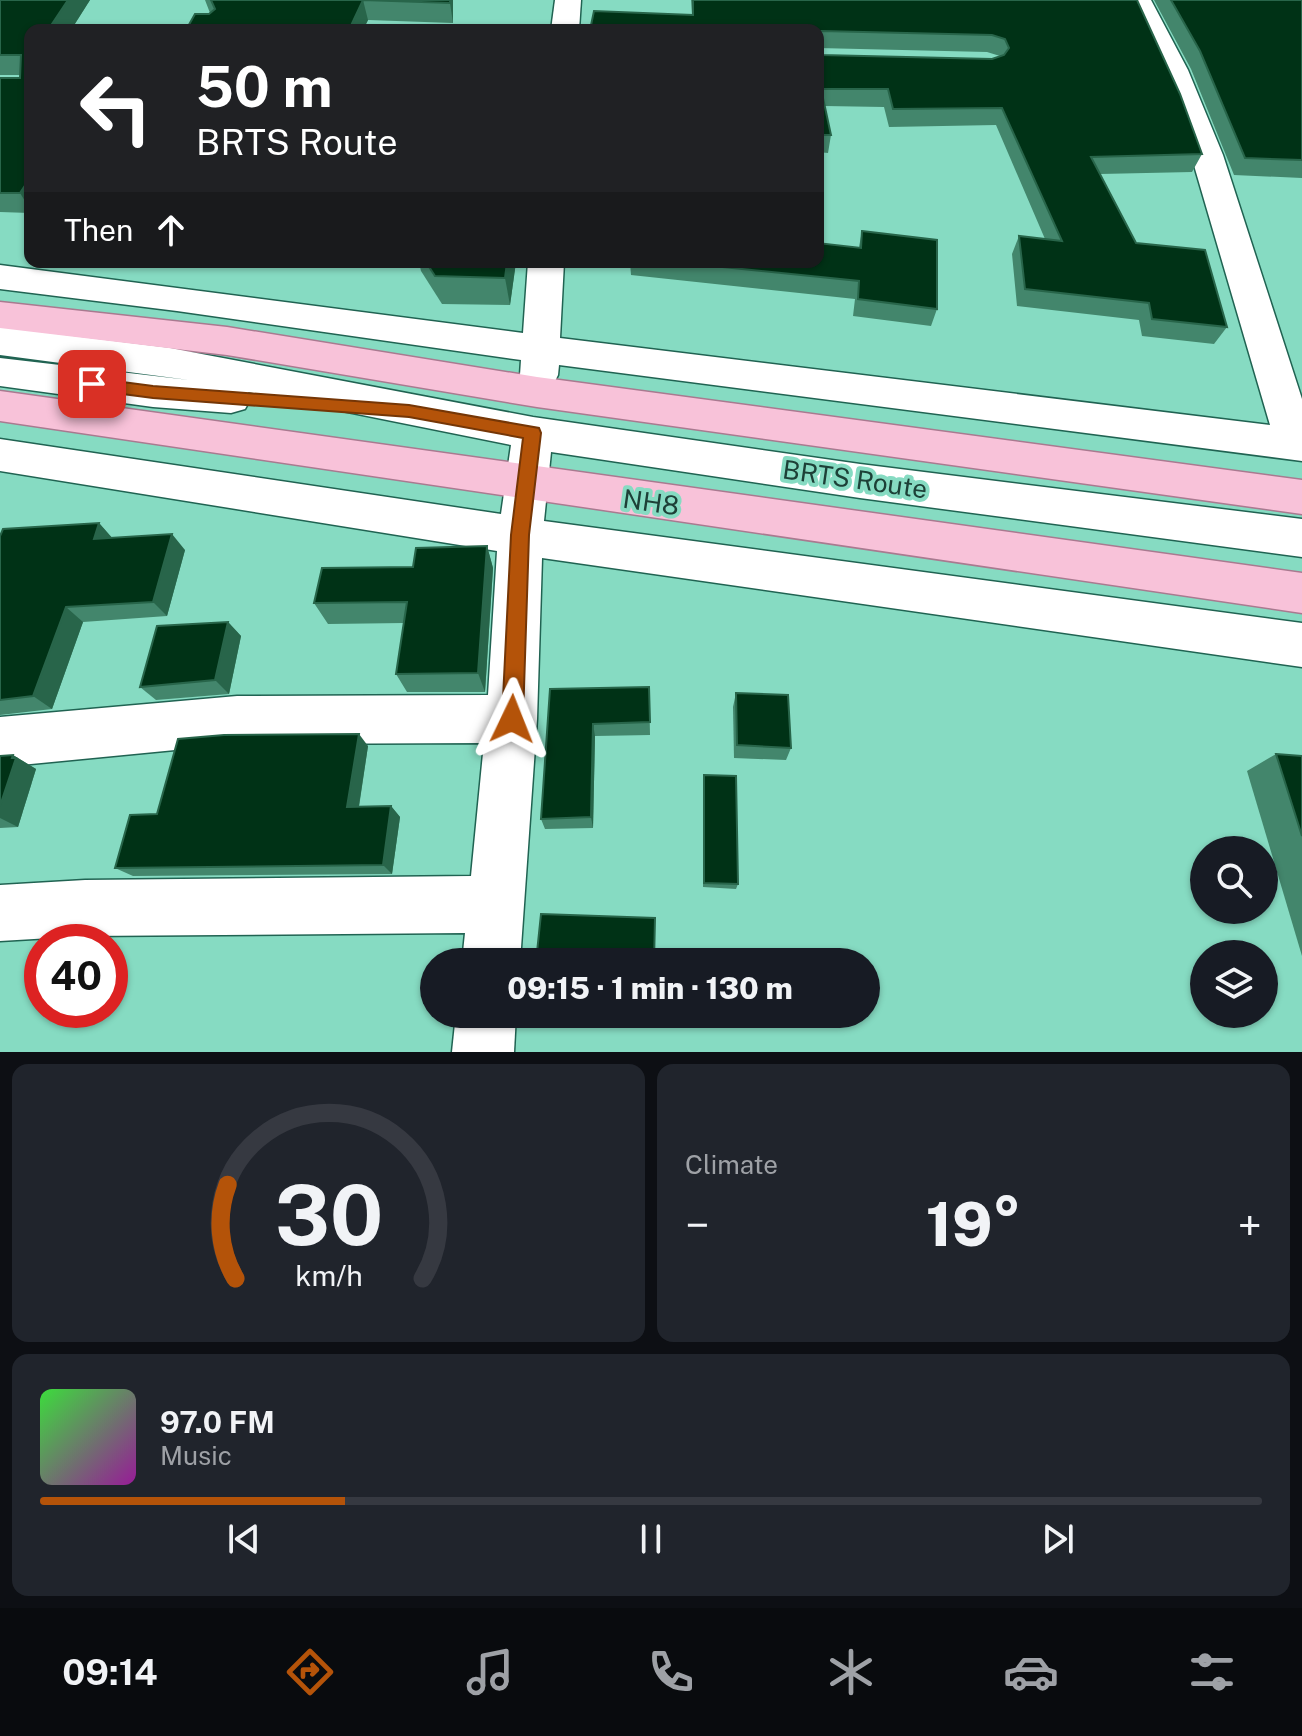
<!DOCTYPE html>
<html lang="en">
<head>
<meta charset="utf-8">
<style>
	body { margin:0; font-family:"Public Sans",sans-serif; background:#20242c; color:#f1f3f6; height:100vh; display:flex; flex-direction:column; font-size:30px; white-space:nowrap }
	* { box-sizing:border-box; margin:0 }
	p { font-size:26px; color:#9ea1a6 }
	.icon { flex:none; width:44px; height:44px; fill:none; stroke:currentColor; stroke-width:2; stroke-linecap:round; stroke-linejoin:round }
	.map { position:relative; height:1052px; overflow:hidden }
	.panel { display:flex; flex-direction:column; gap:12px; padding:12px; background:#0d0f14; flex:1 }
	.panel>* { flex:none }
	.top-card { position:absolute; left:24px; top:24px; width:800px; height:244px; border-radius:16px; box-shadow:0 2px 6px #0004; background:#202124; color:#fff; overflow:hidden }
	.fabs { position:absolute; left:1190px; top:836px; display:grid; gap:16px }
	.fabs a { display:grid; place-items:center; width:88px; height:88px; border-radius:50%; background:#171b24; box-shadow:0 2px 6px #0004; font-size:40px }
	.speed { position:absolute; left:24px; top:924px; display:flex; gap:16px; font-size:40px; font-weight:700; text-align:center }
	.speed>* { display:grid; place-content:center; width:104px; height:104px; border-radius:50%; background:#171b24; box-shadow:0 2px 6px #0004; line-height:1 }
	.speed .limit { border:12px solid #d22; background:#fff; color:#111 }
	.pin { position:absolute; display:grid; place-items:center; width:68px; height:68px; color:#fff; margin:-34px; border-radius:16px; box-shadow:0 4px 12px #0006 }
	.me { position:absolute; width:88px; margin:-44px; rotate:2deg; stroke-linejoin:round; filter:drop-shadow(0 0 6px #0008) }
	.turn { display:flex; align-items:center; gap:28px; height:168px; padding:0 40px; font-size:36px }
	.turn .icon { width:104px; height:104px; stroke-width:2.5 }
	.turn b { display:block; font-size:56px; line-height:68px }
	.then { display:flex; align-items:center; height:76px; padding:0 40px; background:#0003; gap:16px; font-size:30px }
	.big { font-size:60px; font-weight:800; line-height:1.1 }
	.panel .widget { flex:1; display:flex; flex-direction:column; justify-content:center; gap:12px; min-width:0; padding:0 28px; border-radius:16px; background:#20242c }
	.panel .dial { align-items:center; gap:0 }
	.dial svg { height:208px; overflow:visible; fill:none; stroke:#363941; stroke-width:7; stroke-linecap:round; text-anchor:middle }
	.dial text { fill:#f1f3f6; stroke:none }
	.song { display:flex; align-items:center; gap:24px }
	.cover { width:96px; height:96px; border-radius:12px; background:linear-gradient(135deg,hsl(120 70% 55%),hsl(300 70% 35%)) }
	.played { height:8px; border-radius:4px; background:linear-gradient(90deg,#b45309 25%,#363941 25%) }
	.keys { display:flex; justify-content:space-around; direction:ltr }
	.heat { display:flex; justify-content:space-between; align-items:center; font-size:44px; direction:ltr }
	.panel .tiles { flex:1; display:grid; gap:12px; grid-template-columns:1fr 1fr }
	.widget:last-child { grid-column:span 2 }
	.trip { position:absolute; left:420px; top:948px; width:460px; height:80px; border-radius:40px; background:#171b24; box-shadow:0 2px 6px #0004; font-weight:800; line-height:80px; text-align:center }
	.tab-bar { display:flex; height:128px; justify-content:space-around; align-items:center; background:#090b0e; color:#9ea1a6 }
	.tab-bar .icon { width:56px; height:56px }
	.tab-bar .selected { color:#b45309 }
	.tab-bar b { font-size:36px; color:#f1f3f6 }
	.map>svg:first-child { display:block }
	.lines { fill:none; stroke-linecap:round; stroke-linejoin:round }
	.minor-casing { stroke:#206352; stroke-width:3 }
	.major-casing { stroke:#a97a90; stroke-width:3 }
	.minor { fill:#fff; fill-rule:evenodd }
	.major { fill:#f8c2d9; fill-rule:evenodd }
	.wall { fill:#43866c }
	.shaded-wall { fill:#28654a }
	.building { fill:#003216; stroke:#28654a; stroke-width:2 }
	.route { fill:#b45309; stroke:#753606; stroke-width:2 }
	.labels { text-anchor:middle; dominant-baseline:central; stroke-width:8; stroke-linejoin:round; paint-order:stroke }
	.street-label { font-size:26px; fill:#1d4037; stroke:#86dbc2 }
</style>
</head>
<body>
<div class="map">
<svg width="1302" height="1052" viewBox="0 0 1302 1052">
	<rect width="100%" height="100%" fill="#86dbc2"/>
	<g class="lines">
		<!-- minor casing -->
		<g class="minor-casing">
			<g id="minor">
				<polygon points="555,0 581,0 579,30 551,30"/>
				<polygon points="1125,0 1151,0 1188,70 1223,155 1302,399 1302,461 559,365 558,375 553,385 539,389 525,385 520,375 521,360 177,311 0,289 0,265 523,333 528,262 564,262 560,338 1270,425 1191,155 1160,70"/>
				<polygon points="0,327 170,348 533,417 860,464 1302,519 1302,557 860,498 551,452 544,521 1302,623 1302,667 542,558 537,719 520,962 462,962 465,933 85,936 0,941 0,885 85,880 471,876 484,743 237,744 0,767 0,717 237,696 488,695 497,551 0,471 0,439 501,514 511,445 248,392 251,398 245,409 231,413 153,407 0,386 0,358 189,380 0,355"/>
				<polygon points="456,1014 516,1014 514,1052 452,1052"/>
			</g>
		</g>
		<!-- major casing -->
		<g class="major-casing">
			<g id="major">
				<polygon points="0,302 227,327 537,377 1302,480 1302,514 537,407 227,355 0,328"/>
				<polygon points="0,391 1302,573 1302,613 0,421"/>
			</g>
		</g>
		<!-- minor -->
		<use href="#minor" class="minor"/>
		<!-- major -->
		<use href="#major" class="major"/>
	</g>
	<!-- wall -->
	<g class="wall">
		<polygon points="0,0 90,0 71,30 30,30 30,213 0,212 0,78 20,78 20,75 0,75"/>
		<polygon points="205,0 453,0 453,23 368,20 363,30 186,30 210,13"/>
		<polygon points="691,0 988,0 1202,154 1192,172 1100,174 1136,243 1227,327 1214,344 1142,336 1139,320 1017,306 1012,254 1019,236 1045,239 996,125 889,127 884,107 825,106 831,135 828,153 818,152 818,52 821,55 992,59 1000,56 987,52 818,48 692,15"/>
		<polygon points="1154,0 1302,0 1302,178 1234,175 1191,69"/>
		<polygon points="862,231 937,309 931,326 853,316 855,299 631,275 630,262 818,262 859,247"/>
		<polygon points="419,262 516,262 510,305 442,304 421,271"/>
		<polygon points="99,523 112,538 185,550 167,616 83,622 52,709 0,715 0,536"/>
		<polygon points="487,546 493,568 485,692 407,692 396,674 404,623 328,624 314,603 413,567"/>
		<polygon points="228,622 241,636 229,694 156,700 140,687"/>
		<polygon points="649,687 650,735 595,736 593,828 545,829 541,819 550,689"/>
		<polygon points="736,693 791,748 786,760 734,758 733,707"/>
		<polygon points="368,746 359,807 391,806 400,817 392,874 133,876 115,868"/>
		<polygon points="1276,754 1302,756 1302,956 1247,771"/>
		<polygon points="13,755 36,769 18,827 0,828 0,756"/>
		<polygon points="704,775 738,884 736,889 703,887"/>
	</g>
	<!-- shaded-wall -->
	<g class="shaded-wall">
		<polygon points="68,0 90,0 71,30 48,30"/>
		<polygon points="363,0 368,20 363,30 349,30"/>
		<polygon points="450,0 453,0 453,23 450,3"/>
		<polygon points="30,178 30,209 20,193"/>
		<polygon points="507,262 516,262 510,305 505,278"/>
		<polygon points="99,523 114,540 94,539"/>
		<polygon points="172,534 185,550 167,616 153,602"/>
		<polygon points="487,546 493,568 485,692 478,673"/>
		<polygon points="66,607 83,622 52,709 33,696"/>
		<polygon points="228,622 241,636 229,694 215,680"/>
		<polygon points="593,724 595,736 593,828 591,817"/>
		<polygon points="359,734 368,746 357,818 347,807"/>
		<polygon points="13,755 36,769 18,827 0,818 0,806"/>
		<polygon points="391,806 400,817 392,874 383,865"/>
	</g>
	<!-- building -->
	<g class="building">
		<polygon points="0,0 68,0 48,30 30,30 30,178 20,193 0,193 0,78 20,78 21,55 0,55"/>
		<polygon points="211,0 450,0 450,3 363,0 349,30 186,30 195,14 209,14 215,9"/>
		<polygon points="693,0 1137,0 1180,94 1202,154 1091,157 1136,243 1205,250 1227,327 1152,319 1149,303 1025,289 1019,236 1062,241 1002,108 893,109 888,89 821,89 831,135 818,135 818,52 821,55 992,59 1004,55 1009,48 1005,39 992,35 821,31 818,33 818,30 590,30 594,11 693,15"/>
		<polygon points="1171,0 1302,0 1302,160 1245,158 1200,51"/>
		<polygon points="862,231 937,240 937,309 858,299 859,281 674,262 818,262 818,243 861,248"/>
		<polygon points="426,262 507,262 505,278 435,276"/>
		<polygon points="99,523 94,539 172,534 153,602 66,607 33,696 0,700 0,536 3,529"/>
		<polygon points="487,546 478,673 396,674 407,602 314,603 322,568 413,567 416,548"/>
		<polygon points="228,622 215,680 140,687 157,626"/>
		<polygon points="649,687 650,722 593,724 591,817 541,819 550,689"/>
		<polygon points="736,693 788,695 791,748 737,745"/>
		<polygon points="359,734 347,807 391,806 383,865 115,868 130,815 157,814 178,739 224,735"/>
		<polygon points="1276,754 1302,756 1302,836"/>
		<polygon points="13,755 12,758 16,758 0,806 0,756"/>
		<polygon points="704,775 736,776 738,884 704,883"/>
		<polygon points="541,914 655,918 654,962 536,962"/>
	</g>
	<!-- route -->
	<polygon class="route" points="92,378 153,386 409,405 539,428 541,433 529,535 523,719 520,726 512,729 505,726 502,719 511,535 523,438 409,417 153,398 92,390 84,384"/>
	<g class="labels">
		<!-- street labels -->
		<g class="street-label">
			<text transform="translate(855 479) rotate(8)">BRTS Route</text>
			<text transform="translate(651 502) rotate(8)">NH8</text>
		</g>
	</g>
</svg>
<div class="fabs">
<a><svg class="icon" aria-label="search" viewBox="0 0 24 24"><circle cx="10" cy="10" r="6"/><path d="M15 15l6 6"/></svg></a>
<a><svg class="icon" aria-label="layers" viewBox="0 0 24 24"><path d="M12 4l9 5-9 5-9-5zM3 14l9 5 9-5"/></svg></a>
</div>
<div class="speed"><div class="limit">40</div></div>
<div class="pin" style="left:92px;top:384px;background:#d93025"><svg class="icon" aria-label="arrive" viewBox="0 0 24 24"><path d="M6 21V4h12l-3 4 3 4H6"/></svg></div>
<svg class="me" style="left:512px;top:719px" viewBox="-20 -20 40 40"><path d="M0-17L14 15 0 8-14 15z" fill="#b45309" stroke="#fff" stroke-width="4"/></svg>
<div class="trip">09:15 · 1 min · 130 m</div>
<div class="top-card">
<div class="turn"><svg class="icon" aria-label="left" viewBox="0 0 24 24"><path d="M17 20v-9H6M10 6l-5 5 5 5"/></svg><div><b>50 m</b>BRTS Route</div></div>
<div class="then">Then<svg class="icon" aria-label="ahead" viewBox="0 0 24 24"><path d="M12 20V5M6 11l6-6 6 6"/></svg></div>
</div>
</div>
<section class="panel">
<div class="tiles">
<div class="widget dial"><svg viewBox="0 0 100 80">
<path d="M14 69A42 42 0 1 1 86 69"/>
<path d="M14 69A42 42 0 0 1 11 33" stroke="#b45309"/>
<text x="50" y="56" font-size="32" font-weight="700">30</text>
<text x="50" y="72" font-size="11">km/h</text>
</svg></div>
<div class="widget"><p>Climate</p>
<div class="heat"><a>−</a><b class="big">19°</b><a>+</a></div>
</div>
<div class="widget">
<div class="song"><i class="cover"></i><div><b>97.0 FM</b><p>Music</p></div></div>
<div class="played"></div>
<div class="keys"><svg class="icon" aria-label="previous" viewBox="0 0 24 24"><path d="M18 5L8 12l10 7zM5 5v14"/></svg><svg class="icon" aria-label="pause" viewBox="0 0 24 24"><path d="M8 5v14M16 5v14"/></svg><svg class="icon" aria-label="next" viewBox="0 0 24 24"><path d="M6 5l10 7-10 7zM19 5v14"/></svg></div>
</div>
</div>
</section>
<nav class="tab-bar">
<b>09:14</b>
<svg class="icon selected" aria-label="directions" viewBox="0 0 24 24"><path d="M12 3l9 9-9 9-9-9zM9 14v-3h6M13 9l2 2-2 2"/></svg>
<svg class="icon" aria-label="music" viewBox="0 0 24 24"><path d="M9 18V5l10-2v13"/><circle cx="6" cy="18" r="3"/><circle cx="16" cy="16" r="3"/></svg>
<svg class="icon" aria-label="phone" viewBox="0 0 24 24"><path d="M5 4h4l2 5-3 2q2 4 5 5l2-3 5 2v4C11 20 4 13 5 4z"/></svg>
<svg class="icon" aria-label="climate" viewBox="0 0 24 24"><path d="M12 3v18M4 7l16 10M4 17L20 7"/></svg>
<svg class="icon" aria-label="car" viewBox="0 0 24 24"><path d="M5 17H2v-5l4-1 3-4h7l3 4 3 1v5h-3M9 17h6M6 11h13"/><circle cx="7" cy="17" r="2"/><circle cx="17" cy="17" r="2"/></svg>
<svg class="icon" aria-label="filters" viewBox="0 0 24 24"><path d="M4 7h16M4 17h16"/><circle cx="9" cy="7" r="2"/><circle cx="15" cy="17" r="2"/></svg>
</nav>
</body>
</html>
